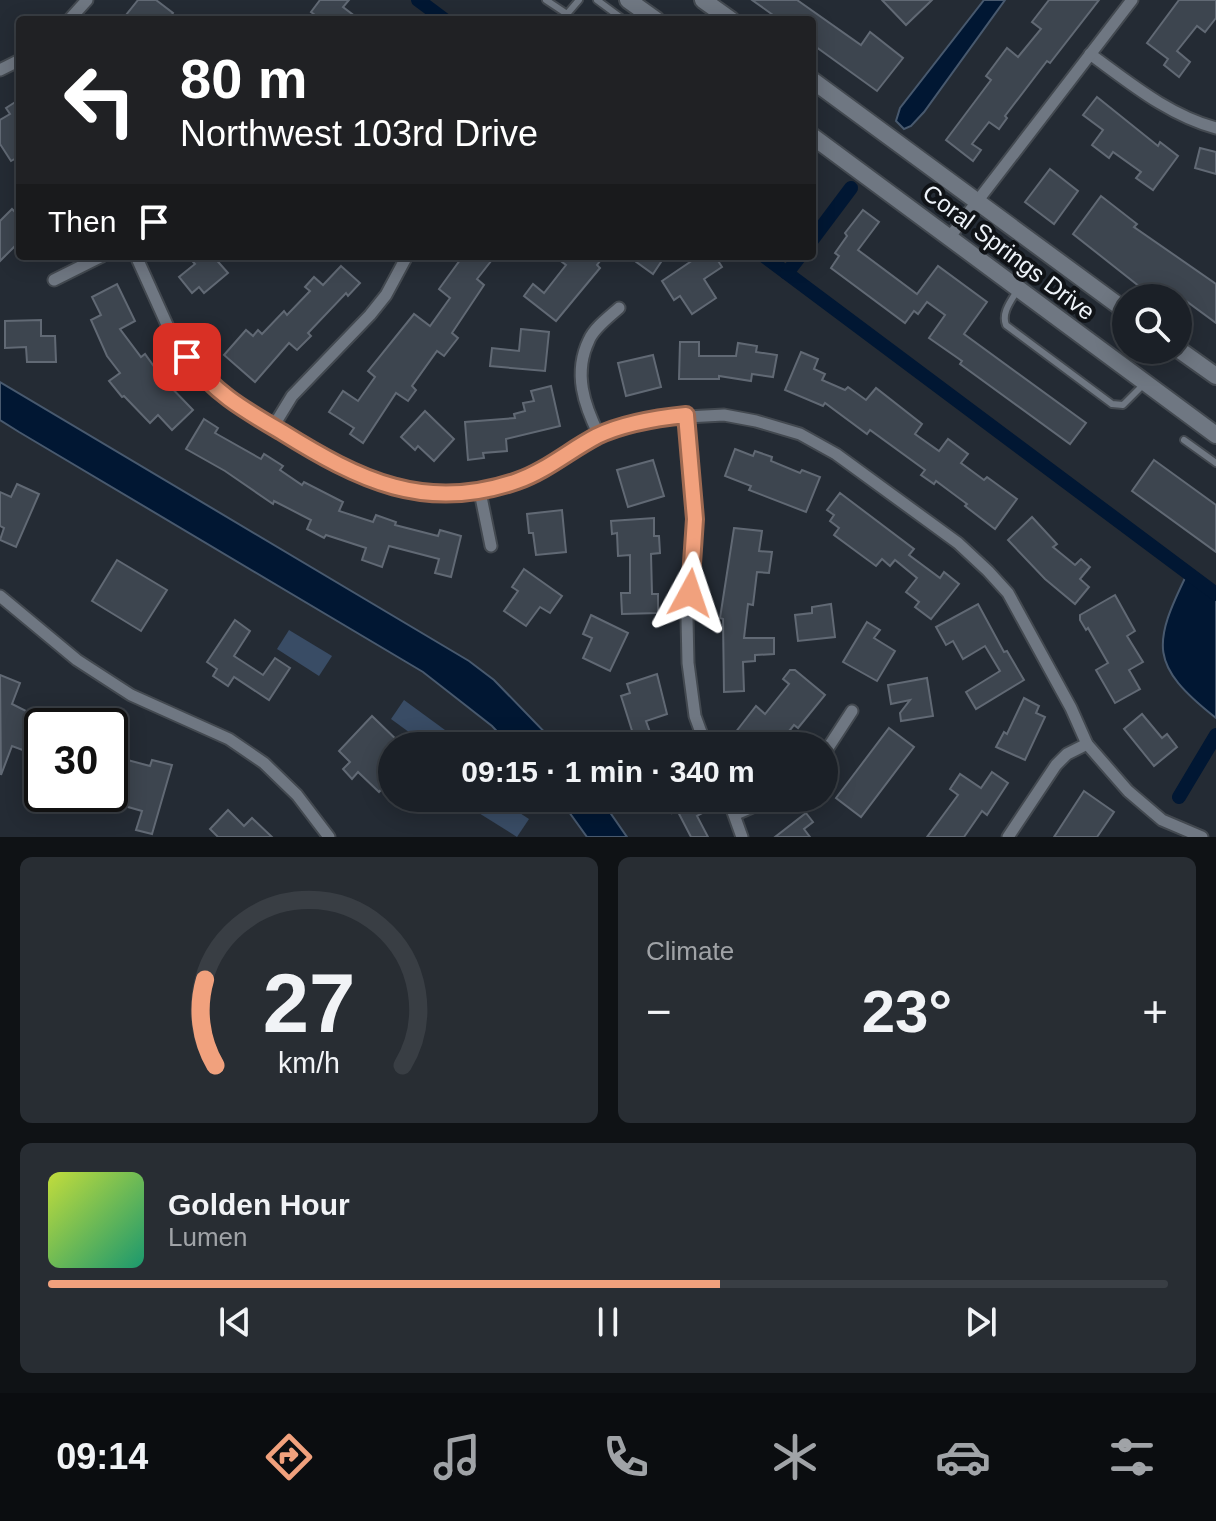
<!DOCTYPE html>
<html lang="en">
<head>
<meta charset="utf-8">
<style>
	body { margin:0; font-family:Helvetica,sans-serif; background:#282d33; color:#f1f3f6; height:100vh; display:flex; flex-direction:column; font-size:30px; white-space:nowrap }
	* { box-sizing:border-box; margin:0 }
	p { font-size:26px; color:#a0a3a7 }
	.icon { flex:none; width:44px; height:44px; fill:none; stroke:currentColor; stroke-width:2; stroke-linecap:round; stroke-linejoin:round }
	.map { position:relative; height:837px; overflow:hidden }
	.side { display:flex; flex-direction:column; gap:20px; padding:20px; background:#0f1215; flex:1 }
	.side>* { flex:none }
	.banner { position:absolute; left:16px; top:16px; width:800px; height:244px; border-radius:8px; box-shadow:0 4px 20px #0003,0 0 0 2px #393e44; background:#202124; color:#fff; overflow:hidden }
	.controls { position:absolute; left:1112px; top:284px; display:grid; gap:16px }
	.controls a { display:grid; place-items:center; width:80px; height:80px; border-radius:50%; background:#1b2027; box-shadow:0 4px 20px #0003,0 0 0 2px #393e44; font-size:40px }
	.speed { position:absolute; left:24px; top:708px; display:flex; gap:16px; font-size:40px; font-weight:700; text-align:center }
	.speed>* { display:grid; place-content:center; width:104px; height:104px; border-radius:50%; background:#1b2027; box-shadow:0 4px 20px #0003,0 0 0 2px #393e44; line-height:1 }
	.speed .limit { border:4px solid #111; border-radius:12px; background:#fff; color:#111 }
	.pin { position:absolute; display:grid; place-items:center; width:68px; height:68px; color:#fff; margin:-34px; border-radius:16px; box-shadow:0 4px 12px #0006 }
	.me { position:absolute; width:88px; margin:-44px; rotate:5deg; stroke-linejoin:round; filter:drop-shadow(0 0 6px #0008) }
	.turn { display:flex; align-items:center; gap:28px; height:168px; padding:0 32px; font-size:36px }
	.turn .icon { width:104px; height:104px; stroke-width:2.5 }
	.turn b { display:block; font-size:56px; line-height:68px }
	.then { display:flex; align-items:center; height:76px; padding:0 32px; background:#0003; gap:16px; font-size:30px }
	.big { font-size:60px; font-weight:800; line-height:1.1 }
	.side .card { flex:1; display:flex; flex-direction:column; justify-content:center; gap:12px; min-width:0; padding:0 28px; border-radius:12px; background:#282d33 }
	.side .dial { align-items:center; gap:0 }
	.dial svg { height:208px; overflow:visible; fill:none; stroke:#393e44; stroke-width:7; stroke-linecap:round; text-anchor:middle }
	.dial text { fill:#f1f3f6; stroke:none }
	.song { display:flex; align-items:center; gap:24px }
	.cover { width:96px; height:96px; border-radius:12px; background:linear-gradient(135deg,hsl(70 70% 55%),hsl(160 70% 35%)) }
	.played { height:8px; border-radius:4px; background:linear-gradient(90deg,#f1a17d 60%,#393e44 60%) }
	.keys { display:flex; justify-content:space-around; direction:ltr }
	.heat { display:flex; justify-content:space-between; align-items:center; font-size:44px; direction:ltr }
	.side .tiles { flex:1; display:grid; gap:20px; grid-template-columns:1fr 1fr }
	.card:last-child { grid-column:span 2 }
	.trip { position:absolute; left:378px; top:732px; width:460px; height:80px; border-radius:40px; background:#1b2027; box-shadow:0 4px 20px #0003,0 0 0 2px #393e44; font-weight:800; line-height:80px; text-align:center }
	.tabs { display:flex; height:128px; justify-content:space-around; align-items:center; background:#0b0d10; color:#a0a3a7 }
	.tabs .icon { width:56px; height:56px }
	.tabs .active { color:#f1a17d }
	.tabs b { font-size:36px; color:#f1f3f6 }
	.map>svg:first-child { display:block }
	.green { fill:#394c65 }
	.water { fill:#011733; stroke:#48596e; stroke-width:2 }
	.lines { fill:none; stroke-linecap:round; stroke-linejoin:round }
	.canal { stroke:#011733; stroke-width:14 }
	.building { fill:#3d454f; stroke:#616974; stroke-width:2 }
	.lane-casing { stroke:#434950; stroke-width:10 }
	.street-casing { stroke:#434950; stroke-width:15 }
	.secondary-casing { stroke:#434950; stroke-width:20 }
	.lane { stroke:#6f7782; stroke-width:6 }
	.street { stroke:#6f7782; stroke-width:11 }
	.secondary { stroke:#6f7782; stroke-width:16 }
	.route-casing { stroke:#9d6951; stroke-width:20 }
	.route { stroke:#f1a17d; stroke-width:14 }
	.labels { text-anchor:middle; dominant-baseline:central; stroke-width:8; stroke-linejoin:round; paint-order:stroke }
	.street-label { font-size:24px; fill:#eef3f9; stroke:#101317 }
</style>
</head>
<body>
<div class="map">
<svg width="1216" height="837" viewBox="0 0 1216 837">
	<rect width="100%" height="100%" fill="#242b34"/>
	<!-- green -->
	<g class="green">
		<polygon points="289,630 332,656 319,676 277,649"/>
		<polygon points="404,700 445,730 432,746 428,746 391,719"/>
		<polygon points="483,798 497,798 529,819 517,837 474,810"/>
	</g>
	<!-- water -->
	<g class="water">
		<polygon points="984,0 1005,0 924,112 911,126 904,129 896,121 900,108"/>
		<polygon points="0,382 469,661 494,680 558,746 511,746 492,726 423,672 19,432 0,420"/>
		<path d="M1188,572L1216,594V718C1149,665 1152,645 1188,572Z"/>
		<polygon points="559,798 600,798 627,837 587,837"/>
	</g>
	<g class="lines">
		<!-- canal -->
		<g class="canal">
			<polyline points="418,0 445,20"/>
			<polyline points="812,240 851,188"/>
			<polyline points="764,256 1216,594"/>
			<polyline points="787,273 800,256"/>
			<polyline points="1179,797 1216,735"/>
		</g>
	</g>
	<!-- building -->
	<g class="building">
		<polygon points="138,0 156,0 173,13 168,20 122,20"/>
		<polygon points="320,0 349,0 343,7 360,20 322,20 311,12"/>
		<polygon points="752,0 797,0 861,45 870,32 903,58 877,91 812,44 812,20 780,20"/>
		<polygon points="882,0 932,0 906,25"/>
		<polygon points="1049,0 1099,0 1050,63 1047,61 1005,116 1007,118 999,129 989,122 972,144 981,150 973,161 946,140 991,80 986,76 1007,48 1018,57 1041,29 1032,22"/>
		<polygon points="1179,0 1216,0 1216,18 1205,32 1197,26 1177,51 1190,62 1179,77 1164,65 1168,59 1147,43"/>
		<polygon points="1097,97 1158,146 1160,142 1178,156 1153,190 1136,178 1141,172 1113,152 1109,158 1092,145 1103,130 1083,115"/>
		<polygon points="20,99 20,156 11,161 0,144 0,120 10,114 6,108"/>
		<polygon points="1200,148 1216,152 1216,174 1195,168"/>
		<polygon points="1050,169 1078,191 1054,224 1025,202"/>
		<polygon points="1101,196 1137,224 1134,227 1216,284 1216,323 1186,301 1178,312 1178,298 1154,298 1073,234"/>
		<polygon points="12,209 20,217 20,241 0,261 0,221"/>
		<polygon points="863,210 879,222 858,250 917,294 938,266 987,302 964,334 1086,423 1070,444 960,364 962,361 929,338 945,315 927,302 918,314 914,311 905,323 831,268 839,256 835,253 847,236 845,233"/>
		<polygon points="188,256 213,256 228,273 204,293 199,287 192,293 179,277 195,264"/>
		<polygon points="463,256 495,256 477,279 484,285 452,333 458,338 444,356 437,351 412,386 416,390 408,401 396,393 363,443 350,434 354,428 329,412 343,391 358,401 375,377 368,371 414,314 430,326 450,298 439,289"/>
		<polygon points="554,256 604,256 597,265 600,268 556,321 524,296 533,284 544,293 566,265"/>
		<polygon points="628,256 665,256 653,274"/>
		<polygon points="699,256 715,256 722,267 704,279 716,298 692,314 680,296 674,300 662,281"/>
		<polygon points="341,266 360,283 348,296 346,293 308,333 311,336 297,350 289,343 255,382 224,355 246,330 253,336 258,330 262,334 284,311 287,315 310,291 305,287 314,277 323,285"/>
		<polygon points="117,284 135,321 120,329 141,357 145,354 163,379 193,410 172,430 158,415 150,423 124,396 122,397 109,381 120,373 107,356 91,320 101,315 92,297"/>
		<polygon points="41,320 41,336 55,336 56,362 27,362 26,347 5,348 5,321"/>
		<polygon points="521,329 549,332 545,371 490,366 492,348 519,351"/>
		<polygon points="680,342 699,342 699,356 736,356 738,343 757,346 756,352 777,355 773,377 752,374 751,381 719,376 719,379 679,379"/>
		<polygon points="801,352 818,359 814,369 825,374 822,380 845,390 848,387 866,400 876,388 922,424 915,434 939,451 948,439 968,454 961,463 984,480 987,477 1017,499 995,529 965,506 967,504 936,481 934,484 921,475 925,470 870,430 867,434 825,403 823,406 785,390"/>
		<polygon points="653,355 661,387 626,396 618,363"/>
		<polygon points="551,386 560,426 506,439 507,451 483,453 484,458 468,460 465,422 515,418 514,414 525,411 523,403 534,401 531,391"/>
		<polygon points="425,411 454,439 434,461 418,446 415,450 401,437"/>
		<polygon points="204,419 218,428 215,433 261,459 264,454 283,466 280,470 302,485 304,482 343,502 339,511 373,522 376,515 396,522 395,525 438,536 440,530 461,536 451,577 435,573 439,559 389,546 382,567 362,560 366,548 326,535 324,538 307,529 311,520 274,501 273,504 225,471 186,449"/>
		<polygon points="735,449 753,456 755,451 772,457 771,461 800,473 802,470 820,477 806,512 749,490 751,486 725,476"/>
		<polygon points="653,460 664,496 628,507 617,470"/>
		<polygon points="1154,460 1216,505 1216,552 1132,491"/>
		<polygon points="17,484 39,494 16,547 0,540 4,528 0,526 0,492 11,497"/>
		<polygon points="840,493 914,549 909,555 940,578 944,572 959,584 931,619 915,607 919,602 906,592 917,578 895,560 890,566 882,559 876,566 834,535 839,528 830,521 834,515 827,510"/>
		<polygon points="562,510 566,552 536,555 533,533 529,533 527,514"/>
		<polygon points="1032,517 1057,544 1053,547 1075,565 1081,559 1090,567 1080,579 1089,587 1075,604 1045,579 1008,540"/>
		<polygon points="654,518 654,536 659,536 660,553 651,554 652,594 658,594 658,613 622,614 621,593 630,593 630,555 618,556 617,533 612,534 611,521"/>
		<polygon points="734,528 762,531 759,551 772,552 769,573 757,572 753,605 748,604 744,638 774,638 774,654 755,655 755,661 743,662 744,691 724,692 723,619 720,618"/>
		<polygon points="117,560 167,590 141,631 92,601"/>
		<polygon points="524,569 562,596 550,613 540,607 526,626 504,611 518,591 512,587"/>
		<polygon points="1115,595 1135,631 1127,636 1143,662 1129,670 1140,689 1115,703 1096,670 1108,663 1088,628 1086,630 1080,620 1080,615"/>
		<polygon points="831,604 835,637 798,641 795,615 812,613 812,607"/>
		<polygon points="978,604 1004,652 1007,651 1024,680 976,709 966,692 1000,671 985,646 963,659 953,641 946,645 936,627"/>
		<polygon points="591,615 628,633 610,671 583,658 592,638 583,634"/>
		<polygon points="235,620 250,631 234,656 263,675 275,658 290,668 269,700 234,677 228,686 213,676 217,669 207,662"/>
		<polygon points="867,622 880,630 874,638 895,651 877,681 843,662"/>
		<polygon points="790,670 795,670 825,695 798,728 794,725 777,746 736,746 742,738 735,733 756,706 765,714 789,684 783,679"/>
		<polygon points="657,674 667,714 646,721 655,746 613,746 634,737 621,696 630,693 627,684"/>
		<polygon points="0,675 20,683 12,704 42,719 42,740 36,755 12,746 1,775"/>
		<polygon points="927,678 933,716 901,721 900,713 910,700 891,704 888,685"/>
		<polygon points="1024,698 1039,706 1036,713 1045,717 1025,760 996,747 1004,732 1007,734"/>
		<polygon points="1142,714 1162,738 1167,734 1177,747 1154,766 1124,729"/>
		<polygon points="372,716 403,746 392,746 392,778 379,792 358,772 352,779 343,769 350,762 339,751"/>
		<polygon points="889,728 914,747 861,817 836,798"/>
		<polygon points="120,758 150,766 152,760 172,765 152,834 136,830 142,811 107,801 110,794 110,768 117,770"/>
		<polygon points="992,772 1008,783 987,815 982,811 964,837 927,837 958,795 950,789 960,774 981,788"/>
		<polygon points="1084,791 1114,812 1097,837 1054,837"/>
		<polygon points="664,798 699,798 706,811 697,816 708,837 691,837 677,810 672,813"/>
		<polygon points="228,810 244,826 252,818 272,837 218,837 210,829"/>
		<polygon points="806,813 813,822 804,829 810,837 775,837"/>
	</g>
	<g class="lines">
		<!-- lane casing -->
		<g class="lane-casing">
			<g id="lane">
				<polyline points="546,0 567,14 579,0"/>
				<polyline points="597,0 624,20"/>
				<path d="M1018,289C1012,300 1001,312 1006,325L1112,404L1123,405L1143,385"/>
				<polyline points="1184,440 1216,463"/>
			</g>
		</g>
		<!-- street casing -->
		<g class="street-casing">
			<g id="street">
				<polyline points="69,20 87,0"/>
				<path d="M1090,54C1130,83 1168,115 1216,128"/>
				<polyline points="0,70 20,60"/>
				<polyline points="949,238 1132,0"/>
				<polyline points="136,256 173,338 202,375 235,405 337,466 381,483 427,493 480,492 520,480 599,435 649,419 724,415 756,421 800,434 836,454 958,543 988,571 1008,593 1071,708 1087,744 1128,791 1162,820 1202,837"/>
				<polyline points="54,280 102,256"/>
				<polyline points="686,415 695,519 687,619 688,663 695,716 706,746"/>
				<polyline points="273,427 292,396 370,315 386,295 407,256"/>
				<path d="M599,435C584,405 573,373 589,340C594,328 609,317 619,308"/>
				<polyline points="480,492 491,546"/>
				<polyline points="0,596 77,660 131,695 229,739 264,763 297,795 329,837"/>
				<polyline points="824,754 852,711"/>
				<polyline points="728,798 742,837"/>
				<polyline points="736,814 773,798"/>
				<polyline points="1008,837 1056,765 1067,754 1087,744"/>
			</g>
		</g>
		<!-- secondary casing -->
		<g class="secondary-casing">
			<g id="secondary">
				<polyline points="628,0 656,20"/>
				<polyline points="703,0 731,20"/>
				<polyline points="812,80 1126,311"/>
				<polyline points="812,136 1216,435"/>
				<polyline points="1178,349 1216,376"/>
			</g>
		</g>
		<!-- lane -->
		<use href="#lane" class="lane"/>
		<!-- street -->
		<use href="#street" class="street"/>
		<!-- secondary -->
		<use href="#secondary" class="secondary"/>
	</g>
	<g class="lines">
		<!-- route casing -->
		<g class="route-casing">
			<path id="route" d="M187,357C216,394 243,409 282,432C359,480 425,513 517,481C546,471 570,450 597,436C624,423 656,418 686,415L695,519L690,593"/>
		</g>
		<!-- route -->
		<use href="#route" class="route"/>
	</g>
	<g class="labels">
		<!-- street labels -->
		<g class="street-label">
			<text transform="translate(1009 252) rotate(37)">Coral Springs Drive</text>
		</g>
	</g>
</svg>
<div class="controls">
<a><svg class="icon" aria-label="search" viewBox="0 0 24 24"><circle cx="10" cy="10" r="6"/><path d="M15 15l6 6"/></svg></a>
</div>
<div class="speed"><div class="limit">30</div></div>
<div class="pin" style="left:187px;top:357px;background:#d93025"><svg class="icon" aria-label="arrive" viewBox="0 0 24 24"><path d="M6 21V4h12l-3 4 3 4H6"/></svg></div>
<svg class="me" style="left:690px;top:593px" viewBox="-20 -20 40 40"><path d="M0-17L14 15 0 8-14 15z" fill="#f1a17d" stroke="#fff" stroke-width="4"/></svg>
<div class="trip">09:15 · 1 min · 340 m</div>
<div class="banner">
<div class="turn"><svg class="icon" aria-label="left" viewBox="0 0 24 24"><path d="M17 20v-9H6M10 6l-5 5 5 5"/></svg><div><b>80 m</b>Northwest 103rd Drive</div></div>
<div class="then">Then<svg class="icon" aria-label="arrive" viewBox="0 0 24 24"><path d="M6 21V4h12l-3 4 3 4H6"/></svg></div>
</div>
</div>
<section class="side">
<div class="tiles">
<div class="card dial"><svg viewBox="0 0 100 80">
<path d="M14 69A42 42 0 1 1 86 69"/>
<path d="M14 69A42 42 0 0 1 10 36" stroke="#f1a17d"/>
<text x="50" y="56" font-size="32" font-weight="700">27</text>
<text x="50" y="72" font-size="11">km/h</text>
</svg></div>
<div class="card"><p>Climate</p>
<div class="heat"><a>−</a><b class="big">23°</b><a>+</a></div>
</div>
<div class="card">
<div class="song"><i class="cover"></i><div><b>Golden Hour</b><p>Lumen</p></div></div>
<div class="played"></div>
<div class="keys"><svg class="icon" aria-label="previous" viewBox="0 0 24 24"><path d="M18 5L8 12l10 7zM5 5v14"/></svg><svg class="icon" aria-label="pause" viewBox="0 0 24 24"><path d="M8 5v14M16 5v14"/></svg><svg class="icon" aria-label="next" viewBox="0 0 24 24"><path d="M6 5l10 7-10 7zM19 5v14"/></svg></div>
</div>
</div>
</section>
<nav class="tabs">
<b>09:14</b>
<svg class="icon active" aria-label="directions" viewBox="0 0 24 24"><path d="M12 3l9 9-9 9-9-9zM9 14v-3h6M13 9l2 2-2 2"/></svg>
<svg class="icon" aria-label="music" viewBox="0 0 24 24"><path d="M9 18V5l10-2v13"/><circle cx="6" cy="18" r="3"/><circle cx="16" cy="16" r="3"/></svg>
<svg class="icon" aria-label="phone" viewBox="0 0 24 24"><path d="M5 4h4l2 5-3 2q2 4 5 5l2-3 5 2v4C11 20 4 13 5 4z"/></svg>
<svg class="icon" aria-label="climate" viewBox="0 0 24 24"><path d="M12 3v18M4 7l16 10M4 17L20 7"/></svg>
<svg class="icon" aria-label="car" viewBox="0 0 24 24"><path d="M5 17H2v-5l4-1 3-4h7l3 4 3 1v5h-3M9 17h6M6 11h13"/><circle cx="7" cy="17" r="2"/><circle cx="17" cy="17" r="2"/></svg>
<svg class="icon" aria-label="filters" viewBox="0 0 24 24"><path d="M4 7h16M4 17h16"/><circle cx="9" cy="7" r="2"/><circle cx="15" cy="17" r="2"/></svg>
</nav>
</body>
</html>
